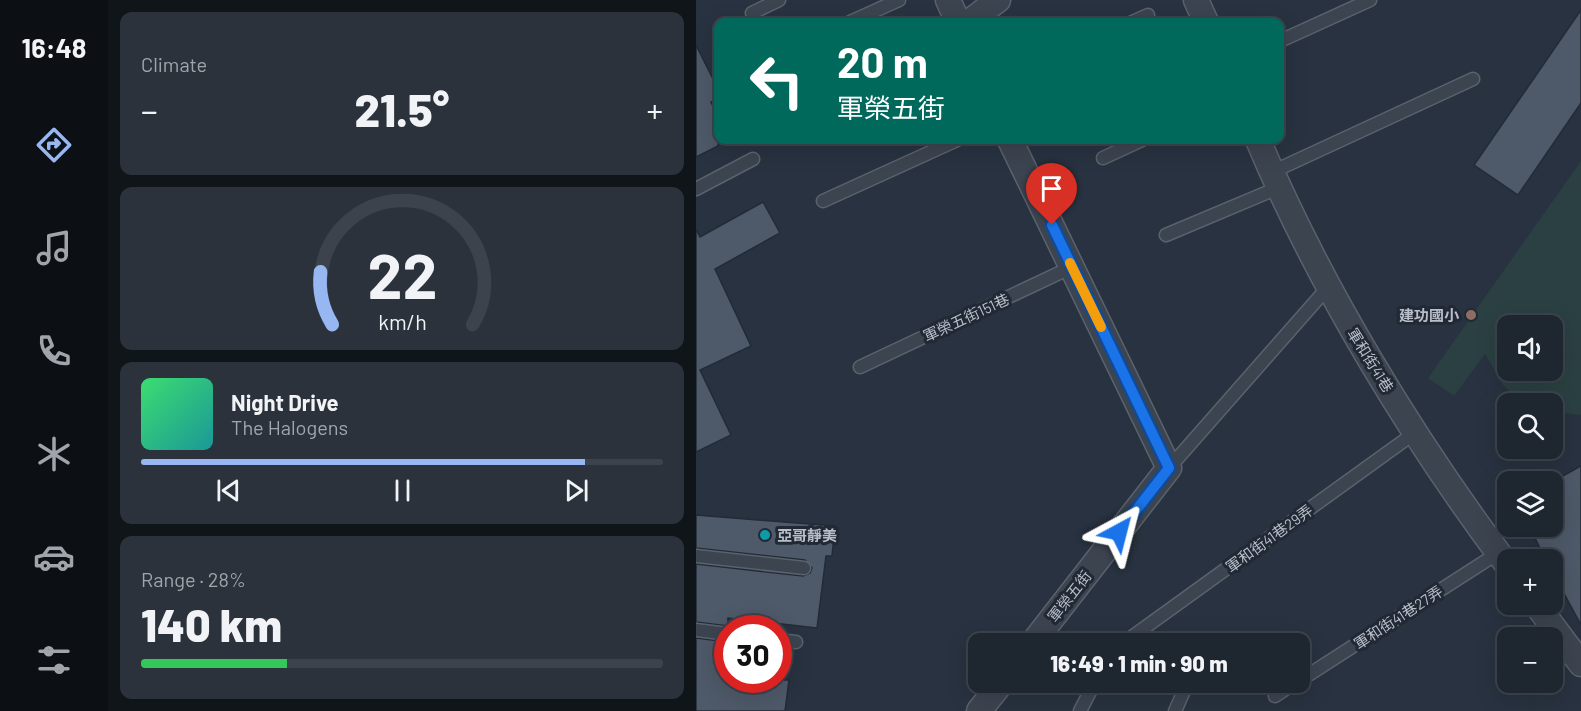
<!DOCTYPE html>
<html lang="en">
<head>
<meta charset="utf-8">
<style>
	body { margin:0; font-family:Barlow,"Noto Sans TC",sans-serif; background:#2b323c; color:#f1f3f6; height:100vh; display:flex; flex-direction:column; font-size:22px; white-space:nowrap }
	* { box-sizing:border-box; margin:0 }
	p { font-size:20px; color:#a1a5ab }
	.icon { flex:none; width:33px; height:33px; fill:none; stroke:currentColor; stroke-width:2; stroke-linecap:round; stroke-linejoin:round }
	.map { position:relative; flex:1; overflow:hidden }
	.panel { display:flex; flex-direction:column; gap:12px; padding:12px; background:#10151a; width:588px }
	.panel>* { flex:none }
	.banner { position:absolute; left:18px; top:18px; width:570px; height:126px; border-radius:12px; box-shadow:0 6px 24px #0002,0 0 0 2px #3c434c; background:#00695c; color:#fff; overflow:hidden }
	.fabs { position:absolute; left:801px; top:315px; display:grid; gap:12px }
	.fabs a { display:grid; place-items:center; width:66px; height:66px; border-radius:12px; background:#1e2630; box-shadow:0 6px 24px #0002,0 0 0 2px #3c434c; font-size:30px }
	.speed { position:absolute; left:18px; top:615px; display:flex; gap:12px; font-size:30px; font-weight:700; text-align:center }
	.speed>* { display:grid; place-content:center; width:78px; height:78px; border-radius:50%; background:#1e2630; box-shadow:0 6px 24px #0002,0 0 0 2px #3c434c; line-height:1 }
	.speed .limit { border:9px solid #d22; background:#fff; color:#111 }
	.pin { position:absolute; display:grid; place-items:center; width:51px; height:51px; color:#fff; margin:-62px -26px; border-radius:50% 50% 50% 0; rotate:-45deg; box-shadow:0 0 6px #0007 }
	.pin .icon { rotate:45deg }
	.me { position:absolute; width:66px; margin:-33px; rotate:38deg; stroke-linejoin:round; filter:drop-shadow(0 0 4px #0008) }
	.turn { display:flex; align-items:center; gap:21px; height:126px; padding:0 24px; font-size:27px }
	.turn .icon { width:78px; height:78px; stroke-width:2.5 }
	.turn b { display:block; font-size:42px; line-height:51px }
	.big { font-size:45px; font-weight:800; line-height:1.1 }
	.panel .widget { flex:1; display:flex; flex-direction:column; justify-content:center; gap:9px; min-width:0; padding:0 21px; border-radius:12px; background:#2b323c }
	.panel .dial { align-items:center; gap:0 }
	.dial svg { height:156px; overflow:visible; fill:none; stroke:#3c434c; stroke-width:7; stroke-linecap:round; text-anchor:middle }
	.dial text { fill:#f1f3f6; stroke:none }
	.song { display:flex; align-items:center; gap:18px }
	.cover { width:72px; height:72px; border-radius:9px; background:linear-gradient(135deg,hsl(140 70% 55%),hsl(180 70% 35%)) }
	.played { height:6px; border-radius:3px; background:linear-gradient(90deg,#97b7f2 85%,#3c434c 85%) }
	.keys { display:flex; justify-content:space-around; direction:ltr }
	.heat { display:flex; justify-content:space-between; align-items:center; font-size:33px; direction:ltr }
	.charge { height:9px; border-radius:4px; background:linear-gradient(90deg,#34c759 28%,#3c434c 0) }
	.trip { position:absolute; left:272px; top:633px; width:342px; height:60px; border-radius:12px; background:#1e2630; box-shadow:0 6px 24px #0002,0 0 0 2px #3c434c; font-weight:800; line-height:60px; text-align:center }
	main { display:flex; flex:1; min-height:0 }
	.dock { display:flex; flex-direction:column; width:108px; justify-content:space-around; align-items:center; background:#0c0f13; color:#a1a5ab }
	.dock .icon { width:42px; height:42px }
	.dock .on { color:#97b7f2 }
	.dock b { font-size:27px; color:#f1f3f6 }
	.map>svg:first-child { display:block }
	.green { fill:#2b4042; fill-rule:evenodd }
	.building { fill:#4e5969; stroke:#232b37; stroke-width:1.5 }
	.lines { fill:none; stroke-linecap:round; stroke-linejoin:round }
	.service-casing { stroke:#5a626d; stroke-width:15 }
	.minor-casing { stroke:#5a626d; stroke-width:27 }
	.service { stroke:#3c4450; stroke-width:12 }
	.minor { stroke:#3c4450; stroke-width:24 }
	.route-casing { stroke:#114b97; stroke-width:15 }
	.route { stroke:#1a73e8; stroke-width:10 }
	.slow { stroke:#f59e0b; stroke-width:10 }
	.education-dot { fill:#8d6e63; stroke:#212935; stroke-width:2 }
	.culture-dot { fill:#0f9aa8; stroke:#212935; stroke-width:2 }
	.labels { text-anchor:middle; dominant-baseline:central; stroke-width:6; stroke-linejoin:round; paint-order:stroke }
	.poi-label { font-size:15px; font-weight:bold; fill:#b9bfca; stroke:#212935; text-anchor:end }
	.street-label { font-size:15px; fill:#b9bfca; stroke:#212935 }
</style>
</head>
<body>
<main>
<nav class="dock">
<b>16:48</b>
<svg class="icon on" aria-label="directions" viewBox="0 0 24 24"><path d="M12 3l9 9-9 9-9-9zM9 14v-3h6M13 9l2 2-2 2"/></svg>
<svg class="icon" aria-label="music" viewBox="0 0 24 24"><path d="M9 18V5l10-2v13"/><circle cx="6" cy="18" r="3"/><circle cx="16" cy="16" r="3"/></svg>
<svg class="icon" aria-label="phone" viewBox="0 0 24 24"><path d="M5 4h4l2 5-3 2q2 4 5 5l2-3 5 2v4C11 20 4 13 5 4z"/></svg>
<svg class="icon" aria-label="climate" viewBox="0 0 24 24"><path d="M12 3v18M4 7l16 10M4 17L20 7"/></svg>
<svg class="icon" aria-label="car" viewBox="0 0 24 24"><path d="M5 17H2v-5l4-1 3-4h7l3 4 3 1v5h-3M9 17h6M6 11h13"/><circle cx="7" cy="17" r="2"/><circle cx="17" cy="17" r="2"/></svg>
<svg class="icon" aria-label="filters" viewBox="0 0 24 24"><path d="M4 7h16M4 17h16"/><circle cx="9" cy="7" r="2"/><circle cx="15" cy="17" r="2"/></svg>
</nav>
<section class="panel">
<div class="widget"><p>Climate</p>
<div class="heat"><a>−</a><b class="big">21.5°</b><a>+</a></div>
</div>
<div class="widget dial"><svg viewBox="0 0 100 80">
<path d="M14 69A42 42 0 1 1 86 69"/>
<path d="M14 69A42 42 0 0 1 8 42" stroke="#97b7f2"/>
<text x="50" y="56" font-size="32" font-weight="700">22</text>
<text x="50" y="72" font-size="11">km/h</text>
</svg></div>
<div class="widget">
<div class="song"><i class="cover"></i><div><b>Night Drive</b><p>The Halogens</p></div></div>
<div class="played"></div>
<div class="keys"><svg class="icon" aria-label="previous" viewBox="0 0 24 24"><path d="M18 5L8 12l10 7zM5 5v14"/></svg><svg class="icon" aria-label="pause" viewBox="0 0 24 24"><path d="M8 5v14M16 5v14"/></svg><svg class="icon" aria-label="next" viewBox="0 0 24 24"><path d="M6 5l10 7-10 7zM19 5v14"/></svg></div>
</div>
<div class="widget"><p>Range · 28%</p><b class="big">140 km</b><div class="charge"></div></div>
</section>
<div class="map">
<svg width="885" height="711" viewBox="0 0 885 711">
	<rect width="100%" height="100%" fill="#283240"/>
	<!-- green -->
	<path class="green" d="M885,161V415L857,411L856,404L827,403L807,385L789,354L758,396L732,378ZM812,326H856V370H812Z"/>
	<!-- building -->
	<g class="building">
		<polygon points="885,10 885,103 822,195 778,165"/>
		<polygon points="0,45 22,89 22,98 15,102 22,117 22,146 0,157"/>
		<polygon points="67,202 84,233 19,269 55,346 4,370 35,435 0,452 0,229 4,237"/>
		<polygon points="885,466 885,625 856,571 856,560 850,560 833,526 856,526 856,482"/>
		<polygon points="0,515 139,526 136,556 130,556 121,628 32,618 32,626 0,622 0,564 107,576 114,573 116,568 109,560 0,548"/>
		<polygon points="0,638 32,642 32,680 93,680 89,711 0,711"/>
	</g>
	<g class="lines">
		<!-- service casing -->
		<g class="service-casing">
			<g id="service">
				<polyline points="56,13 83,0"/>
				<polyline points="154,22 203,0"/>
				<polyline points="436,22 452,15"/>
				<polyline points="584,41 674,0"/>
				<polyline points="407,158 446,140"/>
				<polyline points="576,172 777,79"/>
				<polyline points="0,189 57,159"/>
				<polyline points="127,201 261,140"/>
				<polyline points="470,235 584,187"/>
				<polyline points="164,367 376,267"/>
				<polyline points="473,468 634,285"/>
				<polyline points="0,556 108,568"/>
				<polyline points="0,630 32,634"/>
				<polyline points="82,640 100,642"/>
				<polyline points="426,644 720,432"/>
				<polyline points="603,681 802,553"/>
				<polyline points="579,696 600,682"/>
				<polyline points="384,711 399,682"/>
				<polyline points="479,711 492,682"/>
			</g>
		</g>
		<!-- minor casing -->
		<g class="minor-casing">
			<g id="minor">
				<polyline points="252,0 262,22"/>
				<polyline points="500,0 510,22"/>
				<polyline points="273,22 302,0"/>
				<polyline points="314,140 473,468 336,644"/>
				<path d="M562,140C624,287 716,438 812,566"/>
				<polyline points="840,604 885,664"/>
				<polyline points="283,711 306,682"/>
			</g>
		</g>
		<!-- service -->
		<use href="#service" class="service"/>
		<!-- minor -->
		<use href="#minor" class="minor"/>
	</g>
	<g class="lines">
		<!-- route casing -->
		<g class="route-casing">
			<polyline id="route" points="356,225 473,468 423,532"/>
		</g>
		<!-- route -->
		<use href="#route" class="route"/>
		<!-- slow -->
		<polyline class="slow" points="374,263 405,327"/>
	</g>
	<!-- markers -->
	<circle class="education-dot" cx="775" cy="315" r="6"/>
	<circle class="culture-dot" cx="69" cy="535" r="6"/>
	<g class="labels">
		<!-- poi labels -->
		<g class="poi-label">
			<text x="763" y="315">建功國小</text>
			<text x="81" y="535" text-anchor="start">亞哥靜美</text>
		</g>
		<!-- street labels -->
		<g class="street-label">
			<text transform="translate(270 317) rotate(-25)">軍榮五街151巷</text>
			<text transform="translate(675 360) rotate(58)">軍和街41巷</text>
			<text transform="translate(573 538) rotate(-36)">軍和街41巷29弄</text>
			<text transform="translate(373 596) rotate(-52)">軍榮五街</text>
			<text transform="translate(702 617) rotate(-33)">軍和街41巷27弄</text>
		</g>
	</g>
</svg>
<div class="fabs">
<a><svg class="icon" aria-label="sound" viewBox="0 0 24 24"><path d="M4 9h4l5-4v14l-5-4H4zM17 9q2 3 0 6"/></svg></a>
<a><svg class="icon" aria-label="search" viewBox="0 0 24 24"><circle cx="10" cy="10" r="6"/><path d="M15 15l6 6"/></svg></a>
<a><svg class="icon" aria-label="layers" viewBox="0 0 24 24"><path d="M12 4l9 5-9 5-9-5zM3 14l9 5 9-5"/></svg></a>
<a>+</a>
<a>−</a>
</div>
<div class="speed"><div class="limit">30</div></div>
<div class="pin" style="left:356px;top:225px;background:#d93025"><svg class="icon" aria-label="arrive" viewBox="0 0 24 24"><path d="M6 21V4h12l-3 4 3 4H6"/></svg></div>
<svg class="me" style="left:423px;top:532px" viewBox="-20 -20 40 40"><path d="M0-17L14 15 0 8-14 15z" fill="#1a73e8" stroke="#fff" stroke-width="4"/></svg>
<div class="trip">16:49 · 1 min · 90 m</div>
<div class="banner">
<div class="turn"><svg class="icon" aria-label="left" viewBox="0 0 24 24"><path d="M17 20v-9H6M10 6l-5 5 5 5"/></svg><div><b>20 m</b>軍榮五街</div></div>
</div>
</div>
</main>
</body>
</html>
